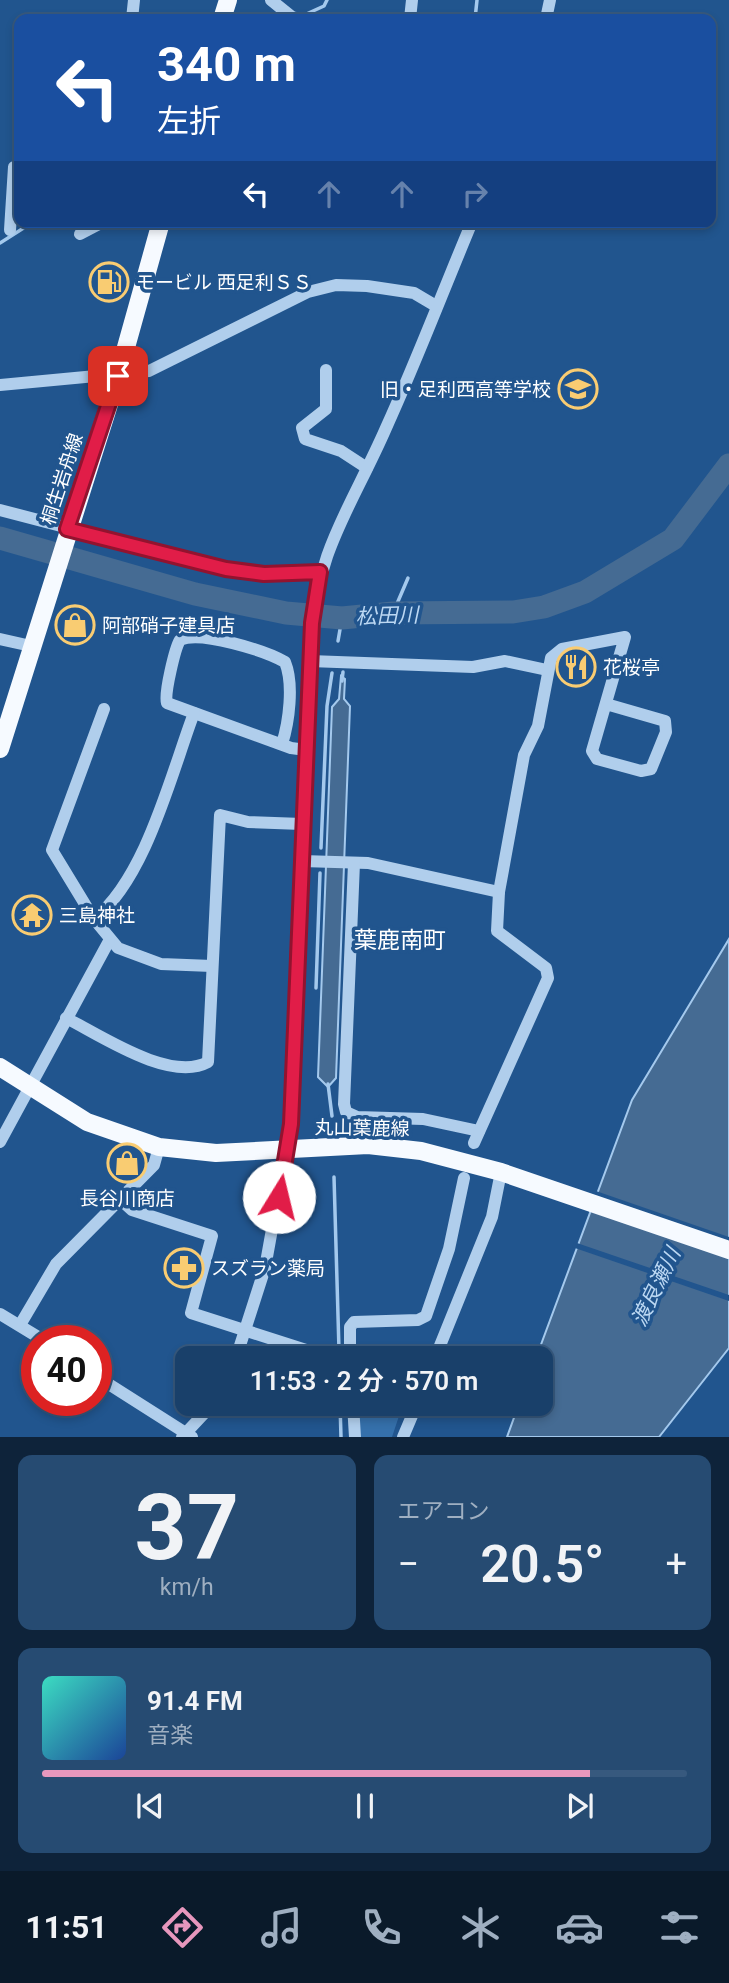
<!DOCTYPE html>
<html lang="ja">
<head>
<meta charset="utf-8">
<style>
	body { margin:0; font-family:Roboto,"Noto Sans JP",sans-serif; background:#264b72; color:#f1f3f6; height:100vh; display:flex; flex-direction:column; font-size:26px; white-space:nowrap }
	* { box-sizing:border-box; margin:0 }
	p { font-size:23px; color:#9fafc1 }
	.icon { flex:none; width:38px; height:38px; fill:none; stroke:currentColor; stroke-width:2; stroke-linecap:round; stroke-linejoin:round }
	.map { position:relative; height:1437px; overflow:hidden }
	.panel { display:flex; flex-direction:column; gap:18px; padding:18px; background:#0e233a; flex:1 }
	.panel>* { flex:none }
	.top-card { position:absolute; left:14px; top:14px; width:702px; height:214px; border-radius:14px; box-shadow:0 4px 10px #0003,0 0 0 2px #37597e; background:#1a4fa0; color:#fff; overflow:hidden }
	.speed { position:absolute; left:21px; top:1325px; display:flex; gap:14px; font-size:35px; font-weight:700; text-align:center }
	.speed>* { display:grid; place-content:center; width:91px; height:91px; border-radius:50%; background:#19406a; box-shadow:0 4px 10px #0003,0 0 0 2px #37597e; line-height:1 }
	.speed .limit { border:10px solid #d22; background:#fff; color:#111 }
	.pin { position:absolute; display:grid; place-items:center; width:60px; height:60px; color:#fff; margin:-30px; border-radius:14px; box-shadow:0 4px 10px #0006 }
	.me { position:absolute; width:77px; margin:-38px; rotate:9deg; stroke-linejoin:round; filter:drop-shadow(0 0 5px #0008) }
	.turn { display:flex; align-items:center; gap:24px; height:147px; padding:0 28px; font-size:32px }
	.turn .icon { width:91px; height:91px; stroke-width:2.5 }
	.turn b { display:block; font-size:49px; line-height:60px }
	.lanes { display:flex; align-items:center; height:66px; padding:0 28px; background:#0003; justify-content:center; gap:35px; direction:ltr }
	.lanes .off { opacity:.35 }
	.big { font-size:52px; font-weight:600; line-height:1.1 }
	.panel .widget { flex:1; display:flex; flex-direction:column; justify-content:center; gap:10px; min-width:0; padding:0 24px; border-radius:14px; background:#264b72 }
	.panel .dial { align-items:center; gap:0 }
	.dial b { font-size:91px; line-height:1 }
	.song { display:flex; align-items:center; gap:21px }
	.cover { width:84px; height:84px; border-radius:10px; background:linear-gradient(135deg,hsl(170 70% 55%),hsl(220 70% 35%)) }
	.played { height:7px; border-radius:4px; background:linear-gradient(90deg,#e797bd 85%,#37597e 85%) }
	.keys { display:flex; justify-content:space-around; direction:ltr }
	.heat { display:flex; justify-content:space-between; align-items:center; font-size:38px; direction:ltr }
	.panel .tiles { flex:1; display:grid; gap:18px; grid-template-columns:1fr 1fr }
	.widget:last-child { grid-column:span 2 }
	.trip { position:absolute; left:175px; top:1346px; width:378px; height:70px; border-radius:14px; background:#19406a; box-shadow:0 4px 10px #0003,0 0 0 2px #37597e; font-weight:600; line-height:70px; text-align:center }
	.tab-bar { display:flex; height:112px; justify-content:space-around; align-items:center; background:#0a1a2a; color:#9fafc1 }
	.tab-bar .icon { width:49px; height:49px }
	.tab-bar .selected { color:#e797bd }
	.tab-bar b { font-size:32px; color:#f1f3f6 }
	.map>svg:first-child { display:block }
	.green { fill:#3570ab }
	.water { fill:#456b93; stroke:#a4c9ed; stroke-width:2 }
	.pier { fill:#21558e }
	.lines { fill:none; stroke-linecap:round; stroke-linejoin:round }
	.stream { stroke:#a4c9ed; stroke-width:3.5 }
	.river { stroke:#456b93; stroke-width:23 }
	.minor { stroke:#b0ceec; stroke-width:12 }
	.major { stroke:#f6faff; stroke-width:18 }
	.route-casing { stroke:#92132f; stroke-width:18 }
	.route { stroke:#e11d48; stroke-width:12 }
	.labels { text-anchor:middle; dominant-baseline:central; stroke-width:7; stroke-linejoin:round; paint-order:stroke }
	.poi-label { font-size:19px; fill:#fff; stroke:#21558e; text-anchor:start }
	.street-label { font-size:19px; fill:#fff; stroke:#21558e }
	.water-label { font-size:21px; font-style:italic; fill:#bcd8f3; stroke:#21558e }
	.quarter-label { font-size:23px; fill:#fff; stroke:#21558e }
</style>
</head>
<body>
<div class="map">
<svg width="729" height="1437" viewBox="0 0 729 1437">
	<rect width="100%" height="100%" fill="#21558e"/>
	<!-- green -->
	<polygon class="green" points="359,1404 403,1404 392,1437 360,1437"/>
	<!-- water -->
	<g class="water">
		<polygon points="341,676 345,679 344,699 350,706 336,1078 328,1087 318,1077 332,707 339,699"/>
		<polygon points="729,939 729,1348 659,1437 507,1437 519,1404 541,1404 541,1358 536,1358 632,1100"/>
	</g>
	<!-- pier -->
	<g class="pier">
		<polygon points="593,1190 729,1237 729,1256 587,1208"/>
		<polygon points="574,1242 729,1295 729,1301 572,1247"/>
	</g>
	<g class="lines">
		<!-- stream -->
		<g class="stream">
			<polyline points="302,16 324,6 327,0"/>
			<polyline points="475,19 477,0"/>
			<polyline points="0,243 33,222"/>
			<polyline points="393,613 408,578"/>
			<polyline points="338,641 342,618"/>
			<polyline points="342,681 343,672"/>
			<polyline points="321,848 327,706 332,673"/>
			<polyline points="316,988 320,873"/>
			<polyline points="328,1084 332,1116"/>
			<polyline points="334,1177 339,1350"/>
			<polyline points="340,1404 341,1437"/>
		</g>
		<!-- river -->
		<polyline class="river" points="0,538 195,594 286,613 342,618 393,613 513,612 544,607 585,592 673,539 729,465"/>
		<!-- minor -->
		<g class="minor">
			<polyline points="271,0 292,17 301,19"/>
			<polyline points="132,19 134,0"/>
			<polyline points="410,19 412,0"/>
			<polyline points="546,19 550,0"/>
			<polyline points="10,230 14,167"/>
			<polyline points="80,234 103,222"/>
			<polyline points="326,370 326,409 302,428 305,439 341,451 367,468"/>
			<polyline points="0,385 149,371 308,292 336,285 367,286 414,293 436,306"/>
			<polyline points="0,510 226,569 264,574 320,572"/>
			<polyline points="0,639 31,646"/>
			<polyline points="310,661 473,667 505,661 547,670"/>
			<polyline points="104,709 52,850 94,919 118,948 161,964 212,966"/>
			<path d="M282,744C289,722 294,684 285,662C266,651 200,630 180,640C175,648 164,694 167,703L291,748L306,750"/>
			<polyline points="302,861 368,863 499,892"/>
			<polyline points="354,863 344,1104 346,1112 357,1117 423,1119 479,1131"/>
			<path d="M94,919C146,878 171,774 194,713"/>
			<path d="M66,1018C100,1035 170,1083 208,1062L220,815L248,822L302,824"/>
			<polyline points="0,1142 109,941"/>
			<polyline points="474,1143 548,978 546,968 497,931 499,892 524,755 538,726 551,658 562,649 625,637 592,751 597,759 641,771 651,769 666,732 665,721 606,704"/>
			<polyline points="121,1200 132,1210 212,1236 191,1313 331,1358"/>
			<polyline points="0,1314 43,1340"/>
			<polyline points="20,1325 56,1264 154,1165 159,1147"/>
			<path d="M236,1358L265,1268L291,1124L311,641C315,552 352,506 386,428C417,360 443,291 472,222"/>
			<polyline points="350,1358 350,1327 354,1322 418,1320 426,1316 449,1249 464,1178"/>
			<polyline points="435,1358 492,1217 501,1172"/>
			<polyline points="96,1376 192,1437"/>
			<polyline points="353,1404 355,1437"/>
			<polyline points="182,1437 213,1404"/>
			<polyline points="403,1437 417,1404"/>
		</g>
		<!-- major -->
		<g class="major">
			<polyline points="222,19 228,0"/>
			<polyline points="0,749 118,376 161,222"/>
			<polyline points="0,1067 87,1122 159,1147 216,1153 368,1145 421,1151 501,1172 729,1250"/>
		</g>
	</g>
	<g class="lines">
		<!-- route casing -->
		<g class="route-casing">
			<polyline id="route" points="118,376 67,529 226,569 264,574 320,572 312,623 291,1124 279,1197"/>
		</g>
		<!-- route -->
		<use href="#route" class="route"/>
	</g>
	<!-- icons -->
	<defs>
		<g id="fuel-ring" transform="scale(2.0125)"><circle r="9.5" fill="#21558e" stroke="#f9cc72" stroke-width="1.5"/><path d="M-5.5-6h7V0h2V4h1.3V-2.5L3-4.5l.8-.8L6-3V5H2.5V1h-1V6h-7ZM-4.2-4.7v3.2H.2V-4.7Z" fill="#f9cc72"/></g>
		<g id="school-ring" transform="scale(2.0125)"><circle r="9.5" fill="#21558e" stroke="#f9cc72" stroke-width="1.5"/><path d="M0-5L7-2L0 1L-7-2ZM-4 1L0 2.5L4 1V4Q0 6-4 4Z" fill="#f9cc72"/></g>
		<g id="shop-ring" transform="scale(2.0125)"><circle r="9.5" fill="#21558e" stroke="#f9cc72" stroke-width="1.5"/><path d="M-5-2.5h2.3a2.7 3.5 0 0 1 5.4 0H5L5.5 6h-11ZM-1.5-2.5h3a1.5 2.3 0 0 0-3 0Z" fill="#f9cc72"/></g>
		<g id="restaurant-ring" transform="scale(2.0125)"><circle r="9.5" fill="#21558e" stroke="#f9cc72" stroke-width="1.5"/><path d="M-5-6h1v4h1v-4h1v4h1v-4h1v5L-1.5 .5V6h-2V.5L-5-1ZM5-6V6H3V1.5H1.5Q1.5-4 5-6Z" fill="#f9cc72"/></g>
		<g id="temple-ring" transform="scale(2.0125)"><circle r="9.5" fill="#21558e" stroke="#f9cc72" stroke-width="1.5"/><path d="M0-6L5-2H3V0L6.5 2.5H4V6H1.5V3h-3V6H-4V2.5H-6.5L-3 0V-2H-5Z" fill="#f9cc72"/></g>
		<g id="pharmacy-ring" transform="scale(2.0125)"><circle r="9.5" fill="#21558e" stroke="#f9cc72" stroke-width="1.5"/><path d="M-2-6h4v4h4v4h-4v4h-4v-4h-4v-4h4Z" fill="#f9cc72"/></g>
	</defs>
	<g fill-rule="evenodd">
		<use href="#fuel-ring" x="109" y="282"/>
		<use href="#school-ring" x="578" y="389"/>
		<use href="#shop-ring" x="75" y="625"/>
		<use href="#restaurant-ring" x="576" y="667"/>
		<use href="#temple-ring" x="32" y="915"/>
		<use href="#shop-ring" x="127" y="1163"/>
		<use href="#pharmacy-ring" x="184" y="1268"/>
	</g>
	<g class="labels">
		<!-- poi labels -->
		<g class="poi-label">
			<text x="136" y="282">モービル 西足利ＳＳ</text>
			<text x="551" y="389" text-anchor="end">旧・足利西高等学校</text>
			<text x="102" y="625">阿部硝子建具店</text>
			<text x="603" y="667">花桜亭</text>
			<text x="59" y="915">三島神社</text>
			<text x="127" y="1198" text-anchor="middle">長谷川商店</text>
			<text x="211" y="1268">スズラン薬局</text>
		</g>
		<!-- street labels -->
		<g class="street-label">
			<text transform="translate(62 479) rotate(-72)">桐生岩舟線</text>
			<text transform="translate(362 1128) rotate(1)">丸山葉鹿線</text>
		</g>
		<!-- water labels -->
		<g class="water-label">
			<text transform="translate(387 616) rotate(-2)">松田川</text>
			<text transform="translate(656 1287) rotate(-64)">渡良瀬川</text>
		</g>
		<!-- quarter labels -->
		<g class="quarter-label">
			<text x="400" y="940">葉鹿南町</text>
		</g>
	</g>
</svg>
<div class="speed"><div class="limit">40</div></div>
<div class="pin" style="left:118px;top:376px;background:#d93025"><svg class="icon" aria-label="arrive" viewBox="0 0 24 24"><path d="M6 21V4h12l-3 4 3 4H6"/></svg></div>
<svg class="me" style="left:279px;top:1197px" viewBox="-20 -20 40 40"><circle r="19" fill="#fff"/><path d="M0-13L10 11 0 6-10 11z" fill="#e11d48"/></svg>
<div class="trip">11:53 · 2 分 · 570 m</div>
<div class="top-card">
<div class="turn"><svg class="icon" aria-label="left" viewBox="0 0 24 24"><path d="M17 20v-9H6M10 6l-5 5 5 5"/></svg><div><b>340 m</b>左折</div></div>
<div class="lanes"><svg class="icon" aria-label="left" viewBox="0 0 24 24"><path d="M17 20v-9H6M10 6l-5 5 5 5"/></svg><svg class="icon off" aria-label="ahead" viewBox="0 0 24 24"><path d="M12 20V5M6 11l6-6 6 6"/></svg><svg class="icon off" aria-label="ahead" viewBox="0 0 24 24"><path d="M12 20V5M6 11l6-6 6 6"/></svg><svg class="icon off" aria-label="right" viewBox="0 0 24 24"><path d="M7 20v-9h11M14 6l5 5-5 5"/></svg></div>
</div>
</div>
<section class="panel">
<div class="tiles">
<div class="widget dial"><b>37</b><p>km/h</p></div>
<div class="widget"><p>エアコン</p>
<div class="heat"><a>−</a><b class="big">20.5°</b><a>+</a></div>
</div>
<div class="widget">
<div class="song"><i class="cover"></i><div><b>91.4 FM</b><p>音楽</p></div></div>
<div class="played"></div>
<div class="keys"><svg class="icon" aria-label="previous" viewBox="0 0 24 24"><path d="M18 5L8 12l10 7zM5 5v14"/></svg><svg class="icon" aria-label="pause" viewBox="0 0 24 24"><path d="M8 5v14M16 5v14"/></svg><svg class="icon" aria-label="next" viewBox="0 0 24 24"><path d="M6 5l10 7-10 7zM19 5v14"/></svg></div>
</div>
</div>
</section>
<nav class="tab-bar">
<b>11:51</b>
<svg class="icon selected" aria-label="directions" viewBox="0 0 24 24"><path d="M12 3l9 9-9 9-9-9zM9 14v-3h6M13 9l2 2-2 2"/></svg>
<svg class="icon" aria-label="music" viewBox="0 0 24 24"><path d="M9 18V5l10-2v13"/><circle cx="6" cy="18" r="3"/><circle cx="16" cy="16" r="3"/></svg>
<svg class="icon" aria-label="phone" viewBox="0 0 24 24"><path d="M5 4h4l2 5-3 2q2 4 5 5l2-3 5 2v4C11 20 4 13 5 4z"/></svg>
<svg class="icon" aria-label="climate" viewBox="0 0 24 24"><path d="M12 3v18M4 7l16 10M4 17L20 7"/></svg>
<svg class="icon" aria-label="car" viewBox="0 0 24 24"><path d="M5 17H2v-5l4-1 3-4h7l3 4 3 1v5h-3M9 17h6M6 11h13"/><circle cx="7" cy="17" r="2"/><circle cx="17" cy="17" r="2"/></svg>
<svg class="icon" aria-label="filters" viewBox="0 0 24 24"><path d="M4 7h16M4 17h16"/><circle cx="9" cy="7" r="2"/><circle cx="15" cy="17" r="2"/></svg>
</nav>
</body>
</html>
